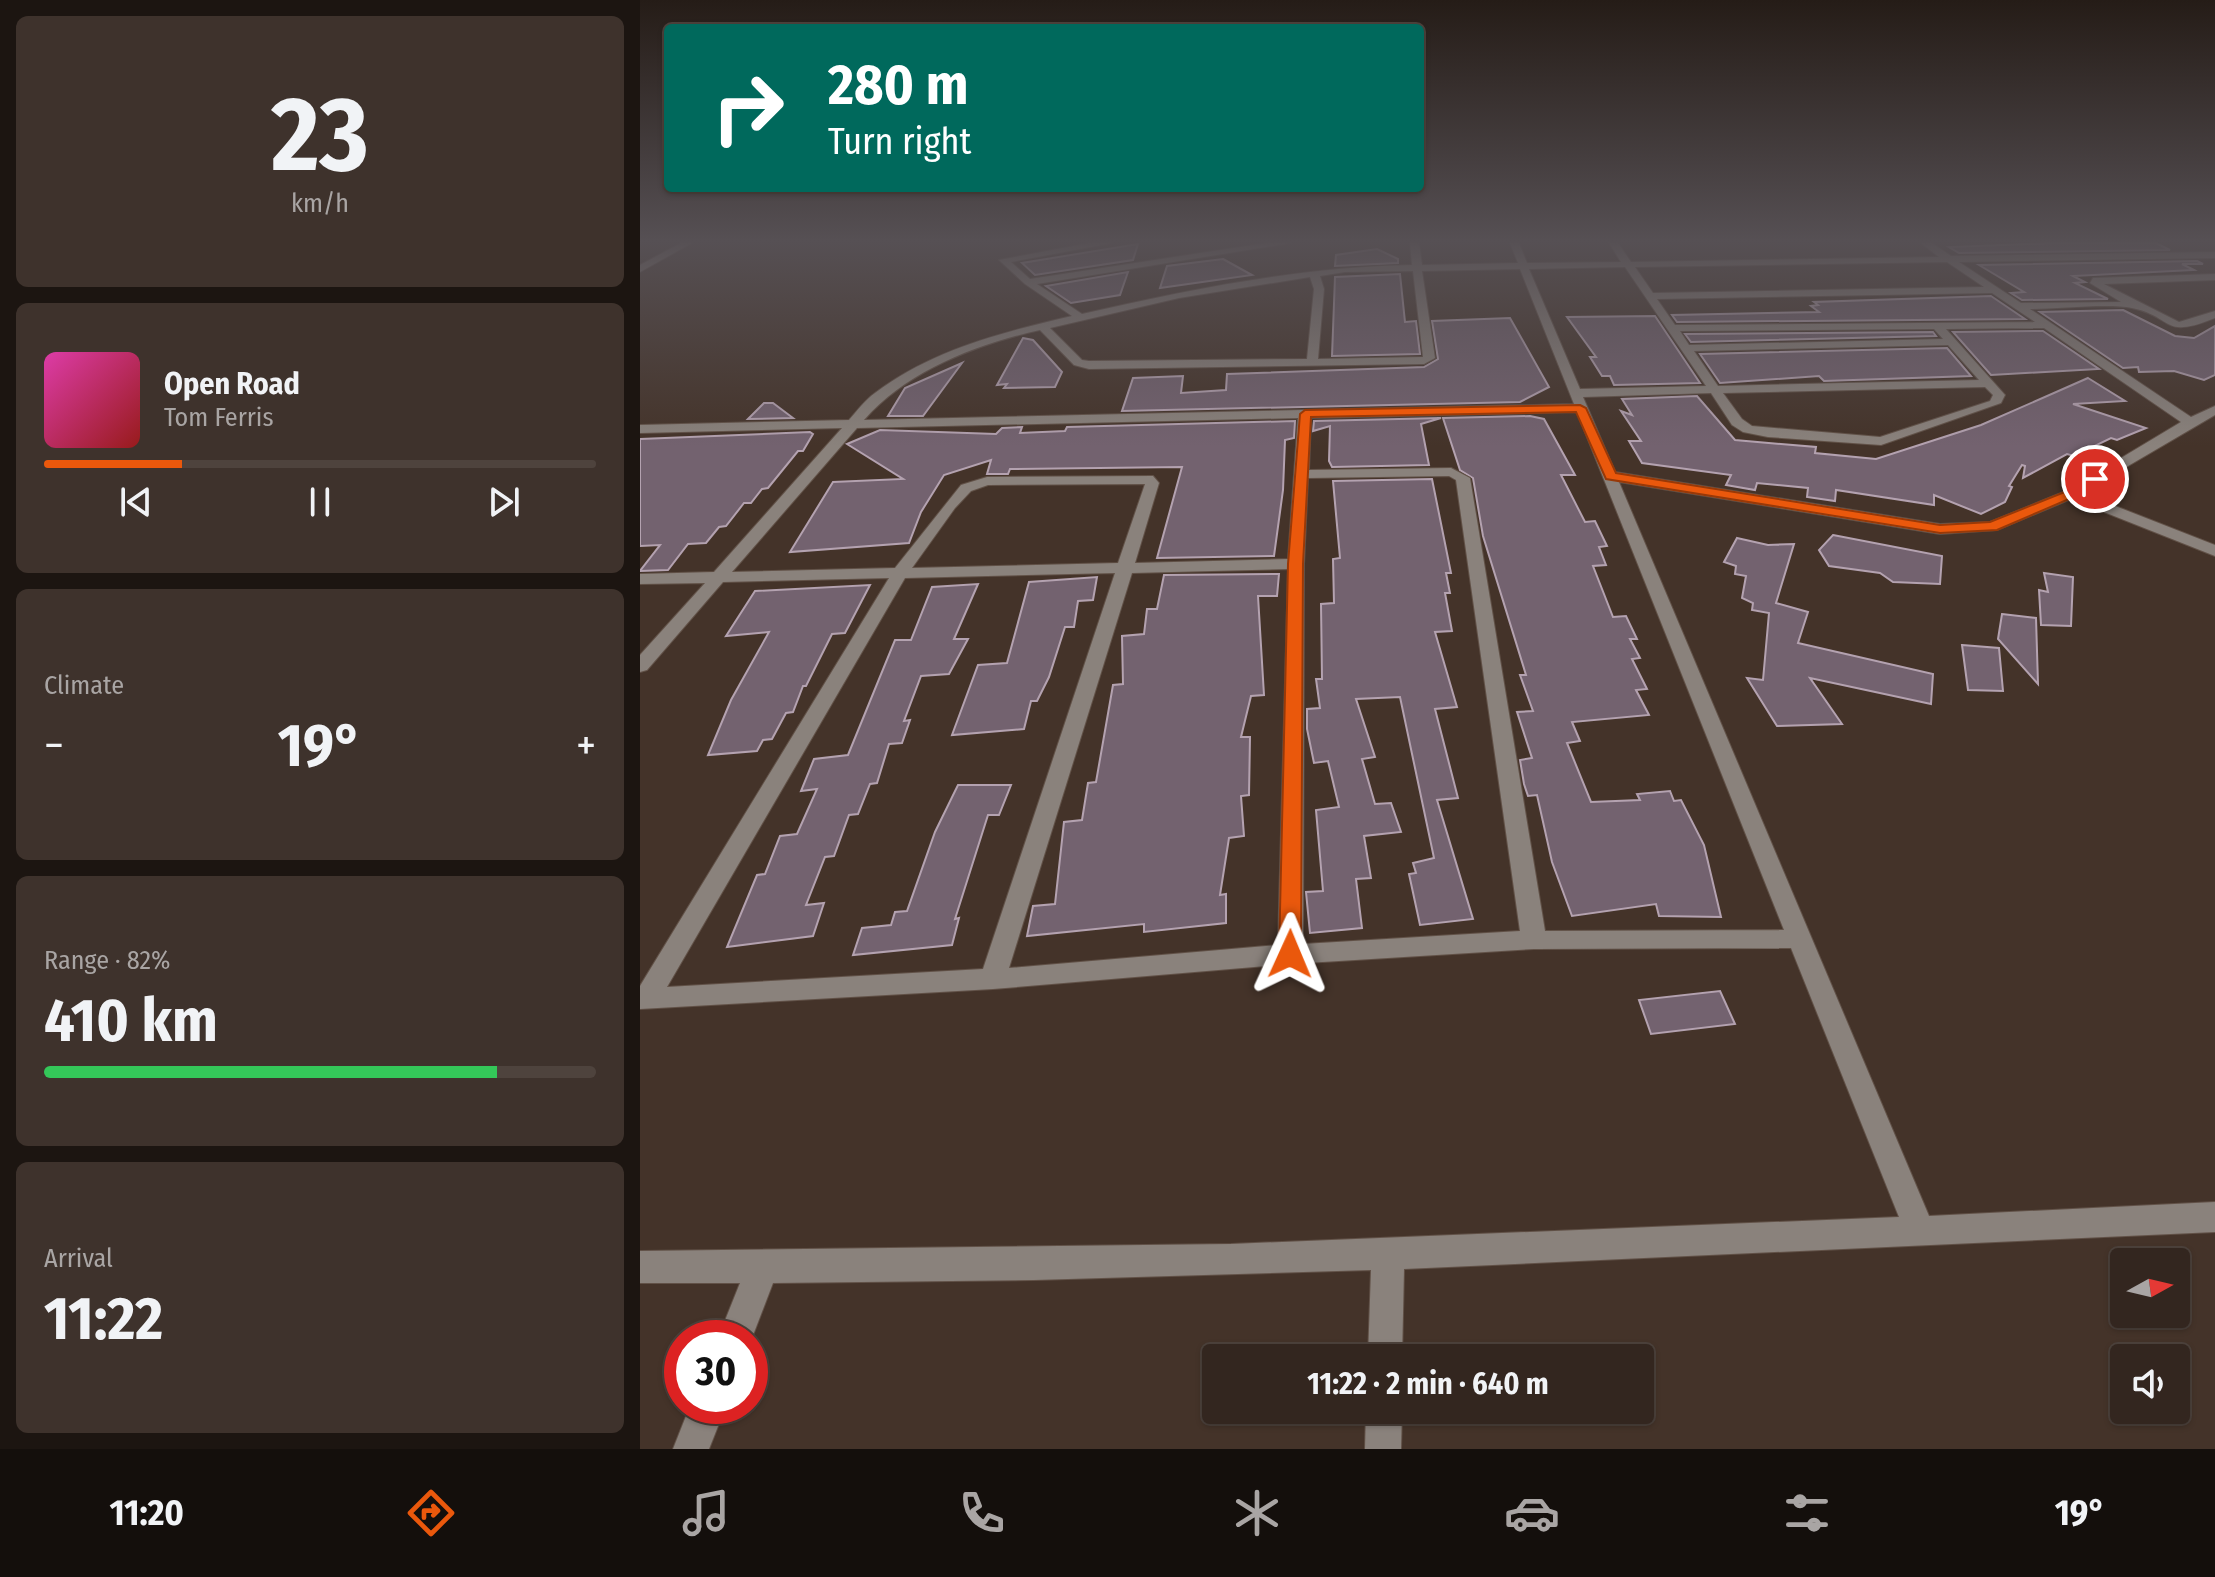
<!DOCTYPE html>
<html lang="en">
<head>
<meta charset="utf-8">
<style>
	body { margin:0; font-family:"Fira Sans Condensed",sans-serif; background:#3e322c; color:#f1f3f6; height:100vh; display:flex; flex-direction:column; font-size:30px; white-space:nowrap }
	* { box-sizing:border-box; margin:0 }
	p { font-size:26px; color:#a9a5a4 }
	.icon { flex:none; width:44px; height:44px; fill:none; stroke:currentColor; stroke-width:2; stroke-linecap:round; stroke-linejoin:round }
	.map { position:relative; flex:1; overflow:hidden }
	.details { display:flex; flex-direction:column; gap:16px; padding:16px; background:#1c1511; width:640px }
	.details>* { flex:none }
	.banner { position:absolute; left:24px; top:24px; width:760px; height:168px; border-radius:8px; box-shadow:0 2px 6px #0004,0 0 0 2px #4e433d; background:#00695c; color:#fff; overflow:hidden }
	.needle { width:52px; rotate:82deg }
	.controls { position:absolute; left:1470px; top:1248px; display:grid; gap:16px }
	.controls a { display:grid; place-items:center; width:80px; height:80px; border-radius:8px; background:#33261f; box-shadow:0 2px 6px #0004,0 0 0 2px #4e433d; font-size:40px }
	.speed { position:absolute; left:24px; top:1320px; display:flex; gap:16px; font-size:40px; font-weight:700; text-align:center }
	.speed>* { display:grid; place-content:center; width:104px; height:104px; border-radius:50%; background:#33261f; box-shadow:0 2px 6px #0004,0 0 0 2px #4e433d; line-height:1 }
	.speed .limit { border:12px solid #d22; background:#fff; color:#111 }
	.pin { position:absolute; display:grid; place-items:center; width:68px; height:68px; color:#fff; margin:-34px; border:4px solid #fff; border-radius:50%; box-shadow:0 2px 8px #0007 }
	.me { position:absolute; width:88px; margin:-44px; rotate:1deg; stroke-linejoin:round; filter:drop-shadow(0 0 6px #0008) }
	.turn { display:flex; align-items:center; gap:28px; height:168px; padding:0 32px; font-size:36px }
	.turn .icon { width:104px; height:104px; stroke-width:2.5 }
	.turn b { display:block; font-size:56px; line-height:68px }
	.big { font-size:60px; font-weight:700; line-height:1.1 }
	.details .tile { flex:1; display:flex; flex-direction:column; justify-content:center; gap:12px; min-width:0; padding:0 28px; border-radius:12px; background:#3e322c }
	.details .dial { align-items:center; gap:0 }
	.dial b { font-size:104px; line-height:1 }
	.song { display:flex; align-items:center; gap:24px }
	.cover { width:96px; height:96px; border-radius:12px; background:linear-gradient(135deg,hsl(320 70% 55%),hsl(0 70% 35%)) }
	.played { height:8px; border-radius:4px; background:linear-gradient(90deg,#ea580c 25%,#4e433d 25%) }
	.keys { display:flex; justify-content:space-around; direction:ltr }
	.heat { display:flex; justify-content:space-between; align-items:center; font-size:44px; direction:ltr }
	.charge { height:12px; border-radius:6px; background:linear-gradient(90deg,#34c759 82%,#4e433d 0) }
	.trip { position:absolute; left:562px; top:1344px; width:452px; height:80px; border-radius:8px; background:#33261f; box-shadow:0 2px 6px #0004,0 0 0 2px #4e433d; font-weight:700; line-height:80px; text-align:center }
	.menu { display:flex; height:128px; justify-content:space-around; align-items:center; background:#140f0c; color:#a9a5a4 }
	.menu .icon { width:56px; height:56px }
	.menu .active { color:#ea580c }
	.menu b { font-size:36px; color:#f1f3f6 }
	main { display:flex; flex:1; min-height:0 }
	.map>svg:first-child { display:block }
	.building { fill:#73626f; stroke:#b4a2b0; stroke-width:2 }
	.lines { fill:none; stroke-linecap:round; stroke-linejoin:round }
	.minor-casing { stroke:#615147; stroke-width:2 }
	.minor { fill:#8a827c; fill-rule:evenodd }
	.route { fill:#ea580c; stroke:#983908; stroke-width:2 }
</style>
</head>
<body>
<main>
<section class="details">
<div class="tile dial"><b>23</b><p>km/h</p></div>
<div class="tile">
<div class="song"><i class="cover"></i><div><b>Open Road</b><p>Tom Ferris</p></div></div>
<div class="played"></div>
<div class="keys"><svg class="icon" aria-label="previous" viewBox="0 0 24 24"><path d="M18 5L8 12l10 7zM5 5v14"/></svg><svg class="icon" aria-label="pause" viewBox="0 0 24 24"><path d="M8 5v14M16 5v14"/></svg><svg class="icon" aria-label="next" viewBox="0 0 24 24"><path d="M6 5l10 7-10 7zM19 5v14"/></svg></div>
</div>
<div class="tile"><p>Climate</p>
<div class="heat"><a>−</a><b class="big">19°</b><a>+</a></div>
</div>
<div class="tile"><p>Range · 82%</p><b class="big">410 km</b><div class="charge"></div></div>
<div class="tile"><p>Arrival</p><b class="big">11:22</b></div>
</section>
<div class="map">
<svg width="1575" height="1449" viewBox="0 0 1575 1449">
	<rect width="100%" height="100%" fill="#443329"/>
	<!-- building -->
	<g class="building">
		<polygon points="1417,243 1516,243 1530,250 1319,253 1309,247"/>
		<polygon points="498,244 493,260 395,275 382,263"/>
		<polygon points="737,249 758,259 758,263 695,266 696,255"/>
		<polygon points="583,259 612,275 520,288 527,266"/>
		<polygon points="1557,261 1563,264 1542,264 1554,270 1433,276 1445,282 1435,283 1468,299 1382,300 1371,293 1384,292 1339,265"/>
		<polygon points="488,272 480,295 431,303 406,286"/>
		<polygon points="760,274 765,322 776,321 780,354 692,356 695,277"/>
		<polygon points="1351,296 1385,319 1037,322 1032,315 1179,312 1171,306 1178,305 1174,302"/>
		<polygon points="1483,310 1535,336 1554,338 1575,326 1575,375 1564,380 1534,371 1499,372 1498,367 1483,368 1400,312"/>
		<polygon points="1015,316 1060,383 974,385 970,376 962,376 950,357 956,357 927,317"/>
		<polygon points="870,318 909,387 880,402 482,411 493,378 543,376 541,393 586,390 587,374 784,367 798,359 792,321"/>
		<polygon points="1403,331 1459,369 1351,375 1313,332"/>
		<polygon points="1293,332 1296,336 1051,342 1045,334"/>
		<polygon points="383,338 393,340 422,372 415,387 364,388 367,384 357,385"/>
		<polygon points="1307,348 1331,376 1184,381 1179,376 1080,383 1060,354"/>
		<polygon points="322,363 283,416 248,416 265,388"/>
		<polygon points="1448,378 1485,401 1433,404 1506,428 1477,440 1471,438 1434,456 1427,454 1383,478 1385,466 1382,465 1369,486 1372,487 1365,502 1341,514 1294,495 1294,505 1196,490 1195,501 1167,497 1168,488 1117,483 1115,490 1086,485 1091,475 1002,463 989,441 1001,441 981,411 992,415 982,399 1057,396 1095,440 1176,447 1175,453 1236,459 1341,425"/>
		<polygon points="124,403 133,403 153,418 108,419"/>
		<polygon points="890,416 904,419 935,475 921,475 945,522 955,521 967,546 959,547 966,565 953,566 973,617 986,616 997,639 990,639 1000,658 992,659 1007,689 996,690 1009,715 932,722 940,741 927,743 951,802 1000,800 997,794 1030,791 1034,801 1041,800 1064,845 1081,917 1019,916 1016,904 932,916 912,862 897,795 888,796 884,784 880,760 892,758 877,712 893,711 880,675 886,675 843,536 833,478 820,470 803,418"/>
		<polygon points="801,418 781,424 789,465 692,467 689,461 690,426 673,431 674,421"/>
		<polygon points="655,421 654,438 645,440 643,490 634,556 517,558 542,467 370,469 368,474 347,474 351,460 304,475 281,512 269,543 150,552 193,482 263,479 207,444 240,430 356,434 362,428 382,427 380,433 425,431 427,427"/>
		<polygon points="170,432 173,434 163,451 158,451 128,488 122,489 111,503 104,503 86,526 79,527 66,543 48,544 28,570 0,571 20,545 0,546 0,439"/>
		<polygon points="792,479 811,573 806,573 810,593 805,593 812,631 795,632 817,707 795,709 818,798 797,800 833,919 780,925 769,874 776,873 773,863 794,858 760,697 716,699 735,757 722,759 735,804 751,803 761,832 724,836 731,878 716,879 722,928 670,933 666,892 683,891 676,810 699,807 688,761 674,763 667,729 667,709 680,708 676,679 682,679 681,604 694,603 693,559 700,558 693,481"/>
		<polygon points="1193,535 1302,556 1300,584 1253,582 1240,573 1189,566 1179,550"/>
		<polygon points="1097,538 1128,545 1154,544 1136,603 1168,612 1158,643 1293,674 1291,704 1170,678 1202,724 1137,726 1107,678 1123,680 1129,613 1112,610 1113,603 1102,598 1106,576 1095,574 1096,566 1084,562"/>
		<polygon points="1404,573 1433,577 1431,626 1401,625 1399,590 1408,592"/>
		<polygon points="639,574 637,596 618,596 624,695 611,696 601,737 610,737 609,795 601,796 604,836 589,838 580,895 586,894 586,923 504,932 504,924 387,936 393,906 415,904 424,822 442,820 448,783 456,782 473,685 483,684 482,636 504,634 507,609 517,609 524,575"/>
		<polygon points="457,577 453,600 438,601 434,627 425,627 409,677 397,701 391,701 384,729 312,735 338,665 367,663 389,582"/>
		<polygon points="338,584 314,639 328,639 309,674 281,676 264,721 270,720 262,743 249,744 237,783 230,784 218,814 209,815 194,856 185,857 166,905 184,903 173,936 87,947 117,875 125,874 140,836 157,834 177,789 161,791 174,759 208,755 255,640 271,640 292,587"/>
		<polygon points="230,585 205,633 192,634 166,686 163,686 153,712 146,713 132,739 123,740 117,751 68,755 91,700 129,632 86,636 115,591"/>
		<polygon points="1362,614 1396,618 1398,684 1358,639"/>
		<polygon points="1322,645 1359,648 1363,691 1328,690"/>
		<polygon points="318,785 371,785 359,815 348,815 315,919 319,918 312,945 213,955 222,928 251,925 255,912 267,911 295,832"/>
		<polygon points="1080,991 1095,1024 1011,1034 999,1000"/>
	</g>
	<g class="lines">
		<!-- minor casing -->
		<g class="minor-casing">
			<g id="minor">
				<polygon points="41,243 52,243 0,272 0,265"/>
				<path d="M449,243H472L371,262L390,279L626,243H651L397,284L442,314C551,289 661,267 772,265L770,243H779L782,265L878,263L870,243H879L887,263L981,262L969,243H978L991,262L1299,257L1281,243H1292L1311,256L1575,252V258L1319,262L1381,303L1481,302L1450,283L1453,278L1575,274V280L1464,284L1539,322L1575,311V318C1521,340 1535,317 1492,308C1469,303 1416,309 1390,309L1551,417L1575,406V415L1442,493L1575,545V556L1431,499L1357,530L1300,534L979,482L1289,1216L1575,1202V1232L764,1269L762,1358H728L731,1270L394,1280L133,1283L110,1343V1338H78L100,1283H0V1251L591,1244L1259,1217L1151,948L894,949L650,964L353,989L0,1009V986L249,578L83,582L7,670L0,672V655L65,583L0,584V574L74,572L202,428L0,433V425L209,420C217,411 225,400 235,393C292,350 363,332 432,316L385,284L359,260ZM1307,262L1344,287L1013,293L995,267ZM985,267L1066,386L940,389L889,269ZM880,269L934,404L224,420C267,371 337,344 400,330L434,365L449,369L784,364L795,358L782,271ZM773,271L783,357L678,359L684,289L680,276L705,272ZM670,277L674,289L667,359L449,361L442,360L410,328L539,298ZM1352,293L1395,322L1035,325L1017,299ZM1404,328L1541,422L1426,491L1350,522L1300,524L975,472L943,397L1071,393L1092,425L1103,432L1128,437L1241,445L1361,403L1365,395L1306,329ZM1294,329L1303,339L1049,345L1040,331ZM1308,345L1339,380L1078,386L1054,351ZM1345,387L1353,395L1350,401L1240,437L1112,426L1102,419L1083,393ZM937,412L1144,930L905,931L830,478L811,468L669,470L671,418ZM658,418L648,559L495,563L519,483L513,476L347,477L321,485L255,568L92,572L217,428ZM809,476L816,480L880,931L663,944L664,564L668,478ZM505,484L478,563L272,568L315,508L331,491L348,485ZM648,569L638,945L369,968L492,573ZM475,573L343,969L27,987L265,578Z"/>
				<polygon points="50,1406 86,1406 69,1449 33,1449"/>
				<polygon points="726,1410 762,1410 761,1449 725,1449"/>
			</g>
		</g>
		<!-- minor -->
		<use href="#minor" class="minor"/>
	</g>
	<!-- sky -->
	<linearGradient id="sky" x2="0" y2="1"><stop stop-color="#251c17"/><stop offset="0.54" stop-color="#565054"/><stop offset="1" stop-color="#565054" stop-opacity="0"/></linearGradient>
	<rect width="1575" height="446" fill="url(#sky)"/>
	<!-- route -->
	<polygon class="route" points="940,405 946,408 976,473 1300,525 1350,522 1427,491 1451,477 1462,479 1436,496 1357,530 1300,533 966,479 936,412 671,417 663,564 661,954 658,960 642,960 639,954 648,564 660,414 665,410"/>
</svg>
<div class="controls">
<a><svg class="needle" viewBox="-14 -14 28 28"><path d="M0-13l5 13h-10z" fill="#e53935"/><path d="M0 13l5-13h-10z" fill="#a9a5a4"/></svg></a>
<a><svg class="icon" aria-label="sound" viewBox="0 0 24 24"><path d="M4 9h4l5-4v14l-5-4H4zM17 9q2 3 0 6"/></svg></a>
</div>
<div class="speed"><div class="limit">30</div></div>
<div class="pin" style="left:1455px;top:479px;background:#d93025"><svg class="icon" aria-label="arrive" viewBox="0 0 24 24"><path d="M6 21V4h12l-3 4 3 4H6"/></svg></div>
<svg class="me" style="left:650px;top:954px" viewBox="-20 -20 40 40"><path d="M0-17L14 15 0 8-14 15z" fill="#ea580c" stroke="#fff" stroke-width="4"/></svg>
<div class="trip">11:22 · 2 min · 640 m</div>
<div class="banner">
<div class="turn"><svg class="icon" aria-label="right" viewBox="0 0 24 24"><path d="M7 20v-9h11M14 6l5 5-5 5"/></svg><div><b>280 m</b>Turn right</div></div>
</div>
</div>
</main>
<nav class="menu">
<b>11:20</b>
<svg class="icon active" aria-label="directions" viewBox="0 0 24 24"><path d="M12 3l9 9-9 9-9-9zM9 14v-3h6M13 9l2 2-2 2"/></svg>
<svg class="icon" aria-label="music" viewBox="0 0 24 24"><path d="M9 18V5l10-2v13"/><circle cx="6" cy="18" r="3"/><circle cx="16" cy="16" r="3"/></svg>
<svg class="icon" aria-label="phone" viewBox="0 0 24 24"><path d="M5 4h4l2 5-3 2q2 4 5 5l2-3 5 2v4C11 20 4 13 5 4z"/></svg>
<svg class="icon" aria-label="climate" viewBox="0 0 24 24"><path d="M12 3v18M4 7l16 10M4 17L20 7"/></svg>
<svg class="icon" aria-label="car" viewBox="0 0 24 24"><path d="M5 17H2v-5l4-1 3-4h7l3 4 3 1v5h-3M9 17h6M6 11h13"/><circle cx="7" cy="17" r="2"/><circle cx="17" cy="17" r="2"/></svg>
<svg class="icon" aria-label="filters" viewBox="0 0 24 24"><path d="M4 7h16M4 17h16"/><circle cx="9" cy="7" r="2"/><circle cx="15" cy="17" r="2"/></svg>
<b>19°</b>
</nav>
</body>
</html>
